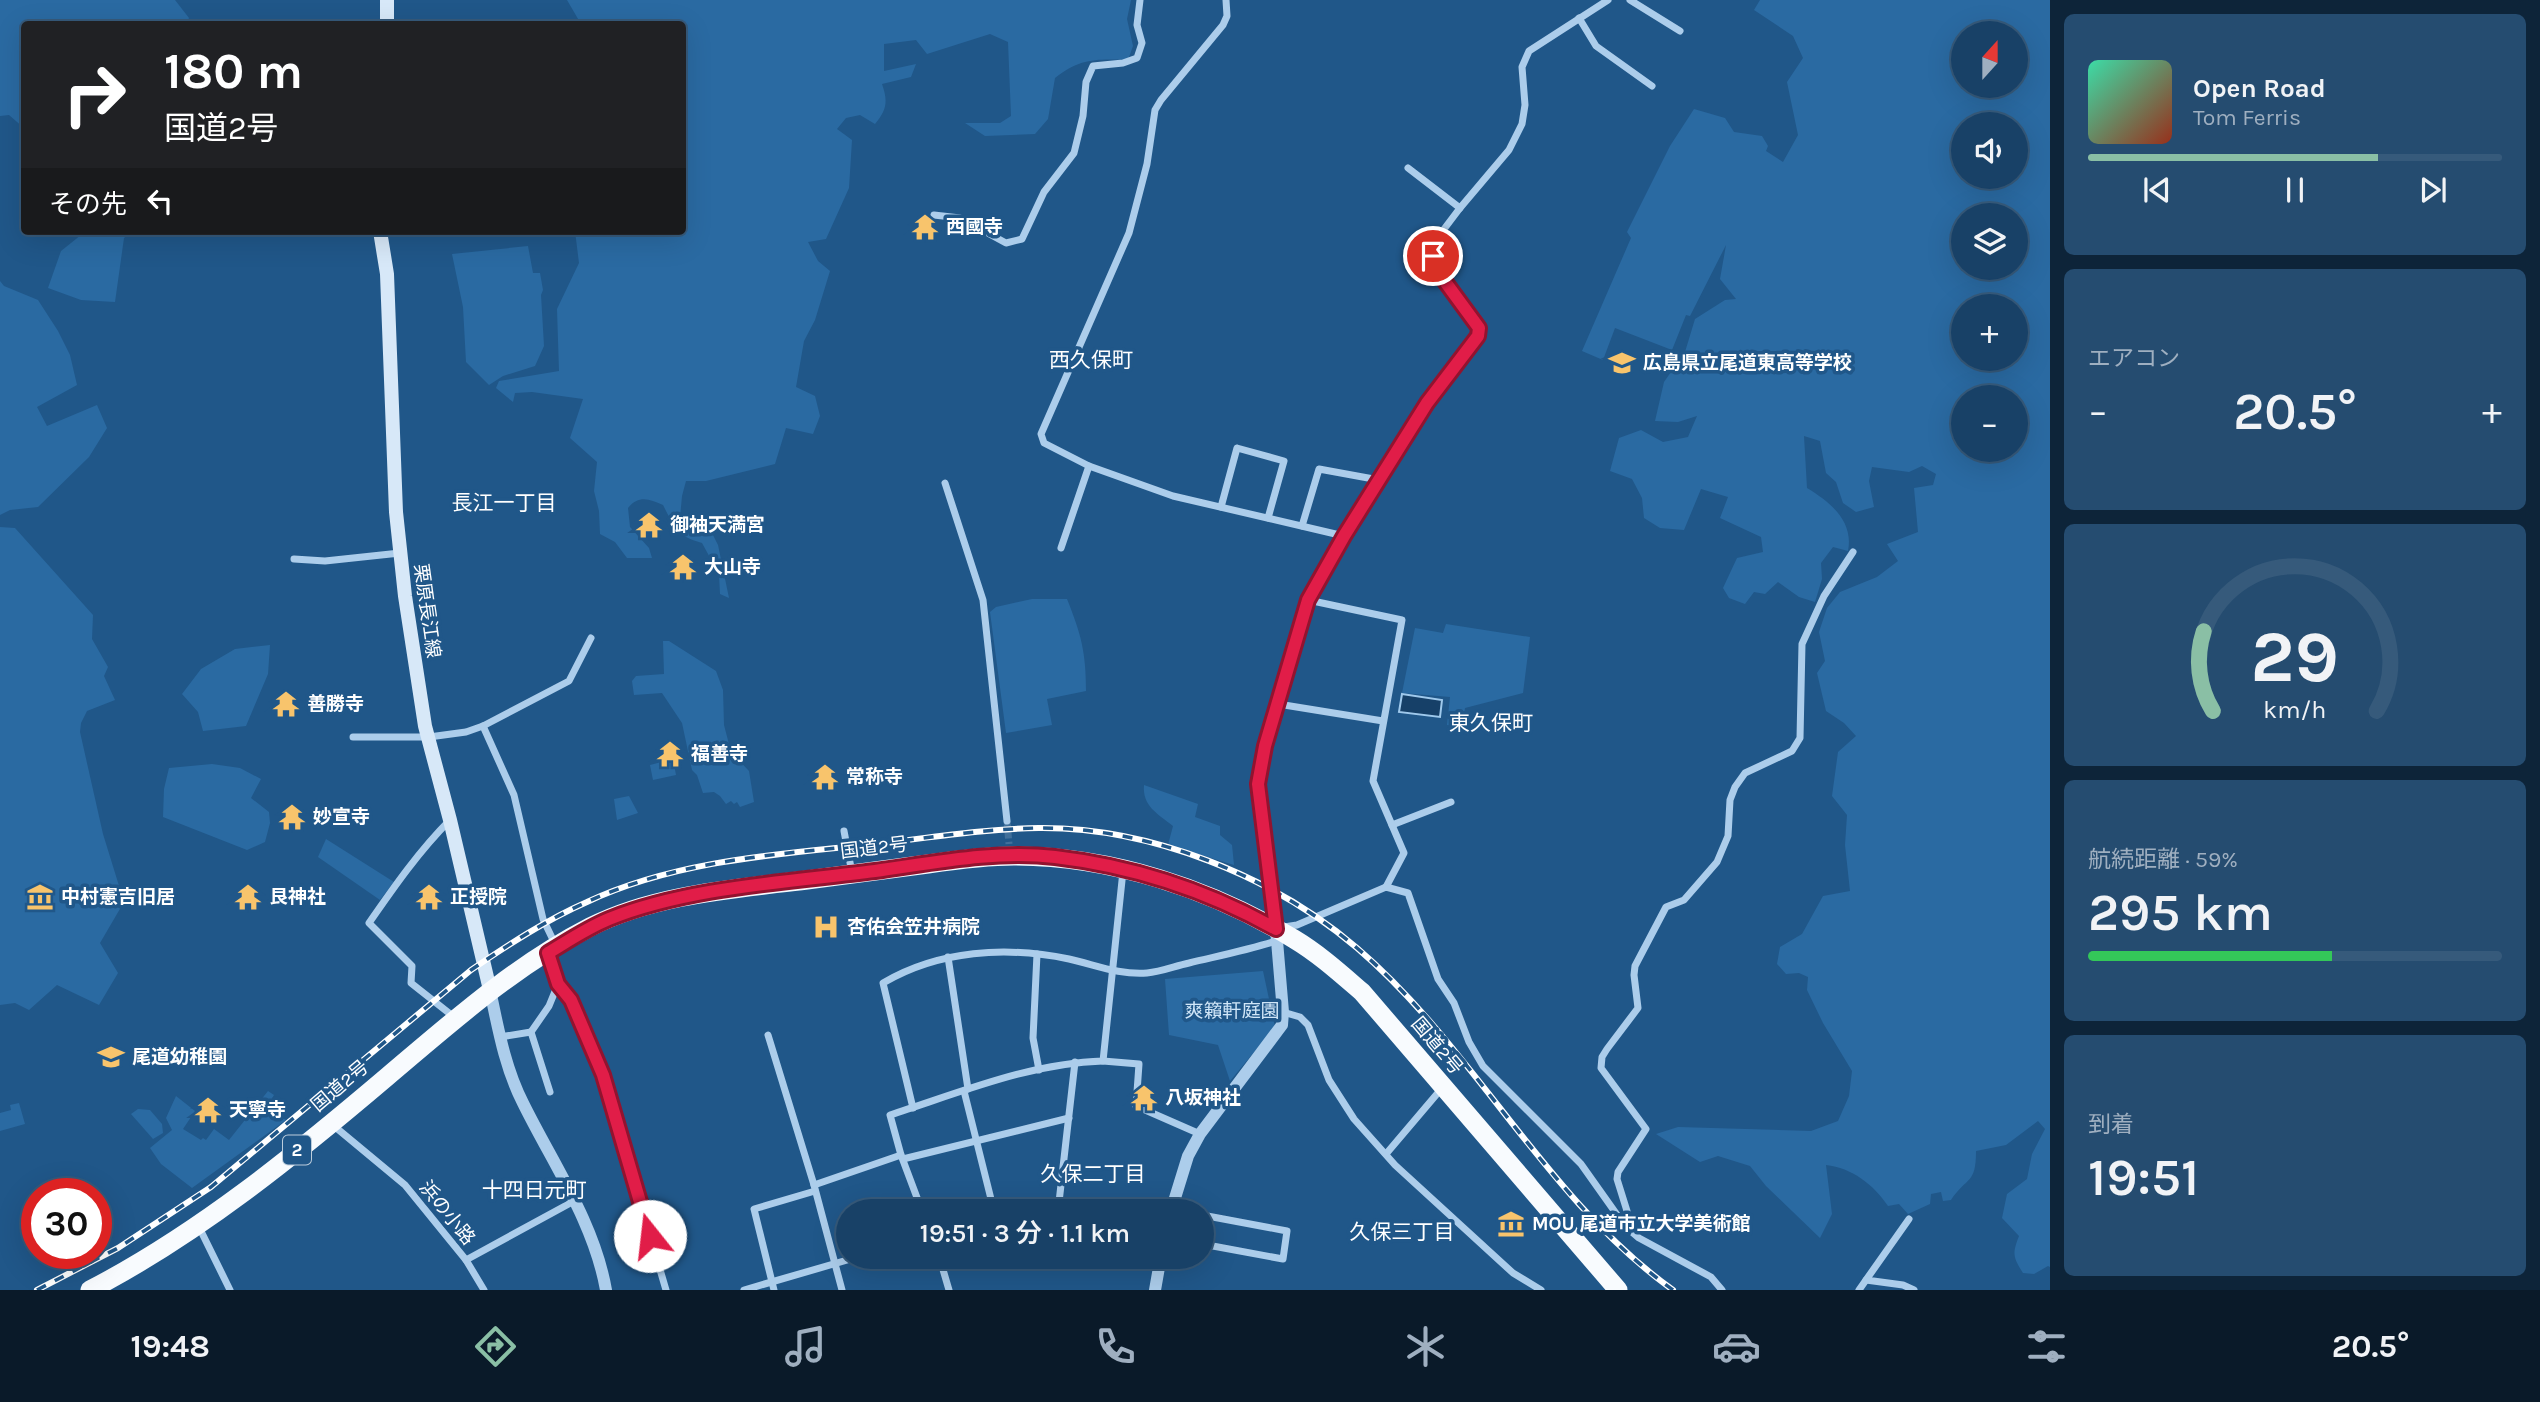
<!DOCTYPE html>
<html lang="ja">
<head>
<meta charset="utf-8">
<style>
	body { margin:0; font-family:Karla,"Noto Sans JP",sans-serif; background:#254c70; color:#f1f3f6; height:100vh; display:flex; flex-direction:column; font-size:26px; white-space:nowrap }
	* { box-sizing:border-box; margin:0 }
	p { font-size:23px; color:#9fafc0 }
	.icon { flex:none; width:38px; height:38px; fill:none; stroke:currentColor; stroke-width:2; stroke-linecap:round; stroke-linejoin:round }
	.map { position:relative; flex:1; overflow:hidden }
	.details { display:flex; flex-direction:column; gap:14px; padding:14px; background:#0d2439; width:490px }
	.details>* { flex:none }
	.banner { position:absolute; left:21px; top:21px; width:665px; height:214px; border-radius:7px; box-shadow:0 7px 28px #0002,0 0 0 2px #365a7b; background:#202124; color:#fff; overflow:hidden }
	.needle { width:46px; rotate:21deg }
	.fabs { position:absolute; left:1951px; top:21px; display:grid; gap:14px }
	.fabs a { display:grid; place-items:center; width:77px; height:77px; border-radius:50%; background:#184167; box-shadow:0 7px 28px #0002,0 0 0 2px #365a7b; font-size:35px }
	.speed { position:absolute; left:21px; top:1178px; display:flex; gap:14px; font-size:35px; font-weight:700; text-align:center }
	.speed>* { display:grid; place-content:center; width:91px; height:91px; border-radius:50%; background:#184167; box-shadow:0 7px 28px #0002,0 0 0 2px #365a7b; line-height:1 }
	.speed .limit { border:10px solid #d22; background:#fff; color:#111 }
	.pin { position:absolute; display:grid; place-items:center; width:60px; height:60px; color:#fff; margin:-30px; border:4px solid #fff; border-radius:50%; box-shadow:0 2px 7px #0007 }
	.me { position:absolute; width:77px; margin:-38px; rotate:344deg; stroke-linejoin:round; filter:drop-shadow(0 0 5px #0008) }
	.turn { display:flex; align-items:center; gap:24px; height:147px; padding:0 28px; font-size:32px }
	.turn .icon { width:91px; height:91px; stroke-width:2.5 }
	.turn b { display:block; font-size:49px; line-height:60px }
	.then { display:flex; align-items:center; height:66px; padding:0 28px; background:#0003; gap:14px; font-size:26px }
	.big { font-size:52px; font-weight:600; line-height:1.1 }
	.details .card { flex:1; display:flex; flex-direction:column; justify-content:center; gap:10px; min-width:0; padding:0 24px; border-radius:10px; background:#254c70 }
	.details .dial { align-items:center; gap:0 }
	.dial svg { height:182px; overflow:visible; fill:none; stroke:#365a7b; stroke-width:7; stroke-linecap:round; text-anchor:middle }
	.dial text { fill:#f1f3f6; stroke:none }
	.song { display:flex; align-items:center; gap:21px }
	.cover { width:84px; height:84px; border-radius:10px; background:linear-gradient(135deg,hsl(160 70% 55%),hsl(10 70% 35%)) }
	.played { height:7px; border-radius:4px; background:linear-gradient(90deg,#8abfa5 70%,#365a7b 70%) }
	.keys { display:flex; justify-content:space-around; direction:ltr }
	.heat { display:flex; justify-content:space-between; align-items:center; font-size:38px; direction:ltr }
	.charge { height:10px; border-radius:5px; background:linear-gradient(90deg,#34c759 59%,#365a7b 0) }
	.trip { position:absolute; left:836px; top:1199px; width:378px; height:70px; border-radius:35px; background:#184167; box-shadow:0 7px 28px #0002,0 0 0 2px #365a7b; font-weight:600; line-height:70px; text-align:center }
	.dock { display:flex; height:112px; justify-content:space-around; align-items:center; background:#0a1a29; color:#9fafc0 }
	.dock .icon { width:49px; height:49px }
	.dock .on { color:#8abfa5 }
	.dock b { font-size:32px; color:#f1f3f6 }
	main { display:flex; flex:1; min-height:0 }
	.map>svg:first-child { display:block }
	.green { fill:#2a6aa2; fill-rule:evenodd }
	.water { fill:#164068; stroke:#9fc9ec; stroke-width:2 }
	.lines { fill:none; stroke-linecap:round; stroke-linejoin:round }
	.minor-tunnel { stroke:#41709b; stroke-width:7; stroke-dasharray:7 3.5; stroke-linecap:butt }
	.minor { stroke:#accdeb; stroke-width:7 }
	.tertiary { stroke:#accdeb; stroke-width:12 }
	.secondary { stroke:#d7e8f8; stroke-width:14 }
	.trunk { stroke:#f8fbfe; stroke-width:19 }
	.rail-casing { stroke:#fff; stroke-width:6 }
	.rail { stroke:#205789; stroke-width:3.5; stroke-dasharray:10; stroke-linecap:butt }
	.route-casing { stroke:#92132f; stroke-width:18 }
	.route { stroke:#e11d48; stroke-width:12 }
	.labels { text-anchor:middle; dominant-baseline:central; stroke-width:7; stroke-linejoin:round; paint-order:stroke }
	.shield { fill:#205789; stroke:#bccddc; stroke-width:2 }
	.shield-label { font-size:18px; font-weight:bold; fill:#fff }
	.poi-label { font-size:19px; font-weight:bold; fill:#fff; stroke:#205789; text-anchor:start }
	.street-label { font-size:19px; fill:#fff; stroke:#205789 }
	.park-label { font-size:19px; fill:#d0e6f8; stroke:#205789 }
	.neighbourhood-label { font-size:21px; fill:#fff; stroke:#205789 }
</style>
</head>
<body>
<main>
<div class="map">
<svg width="2050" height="1290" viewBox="0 0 2050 1290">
	<rect width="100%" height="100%" fill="#205789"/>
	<!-- green -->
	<g class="green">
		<polygon points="0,0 175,0 189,18 186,24 24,24 24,128 9,115 0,116"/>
		<path d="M567,0H1131L1127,19L1133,46L1128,60C1097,59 1080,58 1055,78L1048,119L1035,134L985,136L965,123H1000L1011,116L1008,42L990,34L927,54L916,40L884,44V71L916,64L911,77L882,84C888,101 887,110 875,124L860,115L846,118L837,129L852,140L849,188L826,239L808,242L818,261L830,271L815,320L804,341L796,387L815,396L820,416L813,434L786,428L775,464L706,481H686L682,496L680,518L712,533L718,545L729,598L720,594L719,574L702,543C675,535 675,528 663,505C649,499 639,495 628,508L630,527L649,548L652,558H627L615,542L600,534L599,511L594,491L597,462L570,438L583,399L532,392L515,393L513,402L496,388L499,381L559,371L557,309L579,263L575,231H682V24H581Z"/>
		<path d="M1760,0H2050V1267L2048,1266L2034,1274L2023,1273C2013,1257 2012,1254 2019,1236L2002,1218L2007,1194L2027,1179L2032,1154L2045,1129L2038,1121L2006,1145L1976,1151C1976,1185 1967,1176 1951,1200L1943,1201L1941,1192L1931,1194L1930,1204L1908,1214L1899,1204L1888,1206C1873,1184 1852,1168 1826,1165L1832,1214L1820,1238L1766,1186L1750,1166L1718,1156L1700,1162L1656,1134L1678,1127L1811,1131L1838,1121L1849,1096L1852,1071L1823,1023L1807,990L1808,977L1799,973L1786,974L1777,964L1780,947L1802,934L1823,896L1850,891L1845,845L1847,815L1832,796L1838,752L1856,736L1844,723L1826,711L1817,673L1825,661L1819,632L1827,608L1840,592L1877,577L1898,561L1887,544L1918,532L1914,488L1933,485L1936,474L1922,466L1909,472L1872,467L1869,481L1874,507L1856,512L1843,503L1836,482L1826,473L1820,441L1804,436L1807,488C1830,502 1854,521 1848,551L1833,547L1821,563L1822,579L1815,602L1799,597L1778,582L1765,594L1754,592L1745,604L1729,598L1723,588L1737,558L1763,552L1761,537L1720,518L1728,497L1701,489L1684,530L1660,528L1644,518L1642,498L1632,479L1610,471L1619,438L1641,430L1663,442L1688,437L1697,416L1678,422L1655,421L1664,382L1685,352L1695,319L1725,300L1736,299L1720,279L1726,245L1690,316L1686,315L1672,350L1615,328L1603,360L1582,351L1631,238L1627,232L1670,146L1694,109L1725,118L1734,132L1762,136L1768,146L1766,151L1783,162L1798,135L1787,82L1803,58L1793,36L1754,10ZM1964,33H2016V86H1964ZM1964,124H2016V177H1964ZM1964,215H2016V268H1964ZM1964,306H2016V359H1964ZM1964,397H2016V450H1964Z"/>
		<polygon points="86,231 132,231 124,238 115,302 81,300 48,288 61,251"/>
		<polygon points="528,246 533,273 540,273 543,290 541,295 544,346 535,366 503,376 489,385 466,362 463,307 452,254"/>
		<polygon points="0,281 4,286 38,300 58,331 70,355 77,385 37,407 47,426 97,405 107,428 89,457 38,507 10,510 0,515"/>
		<polygon points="0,527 15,528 93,615 92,639 108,667 104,676 115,700 87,711 81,723 80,732 103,834 124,902 100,943 118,973 99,1005 57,985 29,1010 15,1003 0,1005"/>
		<path d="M1032,599H1067C1081,634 1086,652 1086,691L1047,699L1052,725L1006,733L990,612L996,607Z"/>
		<polygon points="1446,624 1530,637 1523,693 1465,708 1462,727 1447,725 1450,697 1402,693 1415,628 1443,633"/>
		<polygon points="663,641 669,641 716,671 723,690 724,725 731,752 749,771 754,802 740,807 737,802 734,804 731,801 726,804 720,796 714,792 703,793 697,775 692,770 682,723 662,693 634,695 632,681 636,676 664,674"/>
		<polygon points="270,645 268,674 246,726 203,731 198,712 182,694 201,669 235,649"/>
		<polygon points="673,759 676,775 653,780 650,765"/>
		<polygon points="212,764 240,768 261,779 251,798 269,812 270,823 265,842 247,850 163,817 164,789 169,768"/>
		<path d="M1144,785L1198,804L1195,817L1220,826V835L1232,845L1234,865L1168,845L1173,826C1158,814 1142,806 1144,785Z"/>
		<polygon points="629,796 638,813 617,820 614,799"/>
		<polygon points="326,839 394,882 380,900 318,857"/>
		<polygon points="1263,971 1275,1027 1230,1081 1218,1045 1169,1035 1165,979"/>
		<polygon points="268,1091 274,1095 267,1108 286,1120 192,1188 161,1164 150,1148 172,1130 166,1118 176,1096 195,1111 183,1129 201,1140 203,1138 206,1140 214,1129 229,1140"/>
		<polygon points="19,1103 25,1124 0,1131 0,1113 11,1110 10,1105"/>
		<polygon points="138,1109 150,1110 162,1124 163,1133 153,1139 131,1114"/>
		<polygon points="60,1253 94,1253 67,1269"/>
	</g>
	<!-- water -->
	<polygon class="water" points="1402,694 1442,700 1440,717 1399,712"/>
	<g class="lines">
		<!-- minor-tunnel -->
		<polyline class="minor-tunnel" points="1007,821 1009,844"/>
		<!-- minor -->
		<g class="minor">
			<polyline points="1226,0 1227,16 1223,25 1161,100 1155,110 1147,164 1129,233 1041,434 1044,443 1089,466 1173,496 1344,536"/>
			<polyline points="1630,0 1680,31"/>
			<polyline points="1579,18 1596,46 1652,86"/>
			<polyline points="1408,168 1460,208"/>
			<polyline points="934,215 960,218 1006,243 1022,239 1044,192 1074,153 1083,116 1086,82 1093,66 1123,63 1137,58 1142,43 1137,25 1140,0"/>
			<polyline points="945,483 983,600 1007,821"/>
			<polyline points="1221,507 1237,448 1284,461 1268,518"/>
			<polyline points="1302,526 1319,469 1379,480"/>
			<polyline points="1061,548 1089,466"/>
			<polyline points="294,559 325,561 400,553"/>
			<polyline points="1278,704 1383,721"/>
			<polyline points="483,726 514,795 543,919 555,944"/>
			<polyline points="353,737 429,737 466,732 483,726 569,681 591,638"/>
			<path d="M450,820C419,851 394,887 369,923L412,966L411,983L454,1017"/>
			<polyline points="1392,825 1451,802"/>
			<polyline points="844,831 852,873"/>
			<path d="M1386,887L1404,853L1373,781L1402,620L1308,600L1344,536L1427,403L1477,336L1479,328C1458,304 1434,278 1432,245L1460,208L1509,150L1522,124L1525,105L1522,67L1529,51L1608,0"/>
			<polyline points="1284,927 1297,925 1386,887 1408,893 1438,979 1454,1003 1469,1042 1483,1066 1581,1164 1625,1226 1639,1238 1711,1277 1722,1290"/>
			<polyline points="548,953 558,984 571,1000 603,1075 666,1290"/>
			<polyline points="1037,954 1033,1038 1039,1070"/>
			<polyline points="948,957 968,1089"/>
			<polyline points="1283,1012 1300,1017 1308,1025 1329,1080 1354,1119 1395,1165 1513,1273 1541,1290"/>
			<polyline points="768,1035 814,1185 842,1290"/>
			<polyline points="500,1037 531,1032"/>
			<polyline points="1103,1061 1139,1064 1136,1106 1200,1134"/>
			<polyline points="964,1091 994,1211"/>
			<polyline points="550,1092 531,1032 549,1006 558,984"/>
			<path d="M913,1108L883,983C939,950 1006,946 1069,959C1096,965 1119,975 1147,973C1161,972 1175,966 1189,963C1218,956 1248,950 1276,941"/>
			<polyline points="334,1126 405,1185 466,1260 484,1290"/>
			<polyline points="1386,1154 1442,1088"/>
			<polyline points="903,1159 1069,1118"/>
			<polyline points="814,1185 901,1155"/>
			<path d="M922,1211L901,1155L890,1115C959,1093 1030,1063 1103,1061L1123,871"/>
			<polyline points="1058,1211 1075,1062"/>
			<polyline points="1202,1215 1287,1231 1283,1259 1202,1244"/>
			<polyline points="1909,1219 1866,1280 1903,1285 1914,1290"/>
			<polyline points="198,1225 230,1290"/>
			<polyline points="1625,1226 1627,1211 1617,1179 1618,1172 1646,1129 1601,1068 1602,1057 1607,1049 1638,1008 1634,975 1635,966 1666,907 1684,900 1717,862 1728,836 1730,800 1735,787 1745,773 1792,751 1800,738 1802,644 1824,596 1853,552"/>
			<polyline points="939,1256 949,1290"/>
			<polyline points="466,1260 576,1200"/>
			<polyline points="744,1290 861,1256"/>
			<polyline points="774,1290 754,1209 815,1191"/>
			<polyline points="1859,1290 1866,1280"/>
		</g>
		<!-- tertiary -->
		<g class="tertiary">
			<path d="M490,990C498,1028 505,1068 523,1103C553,1164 594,1222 606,1290"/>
			<polyline points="1171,1211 1188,1156 1200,1134 1282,1025 1283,1012 1276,929 1258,784 1265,746 1308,600"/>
			<polyline points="1155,1290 1161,1256"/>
		</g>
		<!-- secondary -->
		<g class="secondary">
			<polyline points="387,0 387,24"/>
			<polyline points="380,231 387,274 396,512 405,596 425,726 450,820 490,990"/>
		</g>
		<!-- trunk -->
		<path class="trunk" d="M90,1290C198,1234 295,1155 388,1076C452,1022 514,966 590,927C655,894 735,889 807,880C847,875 888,869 928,864C956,860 986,856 1014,856C1112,856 1211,889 1294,939C1319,954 1340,973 1362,992L1618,1290"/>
		<!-- rail casing -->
		<g class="rail-casing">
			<path id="rail" d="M37,1290L118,1248L211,1187L471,970C508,945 546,920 587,902C670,863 766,855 856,846C917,840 977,829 1039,828C1150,827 1273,876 1357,948C1476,1050 1545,1198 1673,1290"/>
		</g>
		<!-- rail -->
		<use href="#rail" class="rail"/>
	</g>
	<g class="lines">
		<!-- route casing -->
		<g class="route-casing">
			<path id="route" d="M650,1236L603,1075L571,1000L558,984L548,953C568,941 587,928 609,919C688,887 790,882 875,871C933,863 995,850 1055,857C1132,866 1208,891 1276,929L1258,784L1265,746L1308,600L1344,536L1427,403L1478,336L1479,328L1438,272L1433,256"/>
		</g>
		<!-- route -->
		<use href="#route" class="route"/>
	</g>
	<!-- icons -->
	<defs>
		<g id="temple-bare" transform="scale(2.1)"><path d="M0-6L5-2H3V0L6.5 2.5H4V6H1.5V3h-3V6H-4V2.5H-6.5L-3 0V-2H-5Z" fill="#f8c46c" stroke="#205789" stroke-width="2.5" paint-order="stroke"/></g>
		<g id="school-bare" transform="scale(2.1)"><path d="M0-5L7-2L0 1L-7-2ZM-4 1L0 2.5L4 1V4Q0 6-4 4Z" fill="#f8c46c" stroke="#205789" stroke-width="2.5" paint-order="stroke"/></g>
		<g id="museum-bare" transform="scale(2.1)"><path d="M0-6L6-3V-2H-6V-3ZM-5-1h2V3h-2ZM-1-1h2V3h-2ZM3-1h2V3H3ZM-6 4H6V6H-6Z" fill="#f8c46c" stroke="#205789" stroke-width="2.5" paint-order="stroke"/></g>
		<g id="hospital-bare" transform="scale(2.1)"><path d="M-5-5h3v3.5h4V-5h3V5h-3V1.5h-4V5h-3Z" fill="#f8c46c" stroke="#205789" stroke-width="2.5" paint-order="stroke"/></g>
	</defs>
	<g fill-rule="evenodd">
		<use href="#temple-bare" x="925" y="227"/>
		<use href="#school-bare" x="1622" y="363"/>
		<use href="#temple-bare" x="649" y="525"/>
		<use href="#temple-bare" x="683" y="567"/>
		<use href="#temple-bare" x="286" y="704"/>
		<use href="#temple-bare" x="670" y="754"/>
		<use href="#temple-bare" x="825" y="777"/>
		<use href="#temple-bare" x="292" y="817"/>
		<use href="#museum-bare" x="40" y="897"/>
		<use href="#temple-bare" x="248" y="897"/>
		<use href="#temple-bare" x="429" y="897"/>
		<use href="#hospital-bare" x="826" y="927"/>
		<use href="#school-bare" x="111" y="1057"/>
		<use href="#temple-bare" x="1144" y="1098"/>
		<use href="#temple-bare" x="208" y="1110"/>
		<use href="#museum-bare" x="1511" y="1224"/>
	</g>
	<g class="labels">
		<!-- shield labels -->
		<rect class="shield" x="283" y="1135.5" width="28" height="29" rx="5"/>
		<g class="shield-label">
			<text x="297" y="1150">2</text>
		</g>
		<!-- poi labels -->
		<g class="poi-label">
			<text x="946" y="227">西國寺</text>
			<text x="1643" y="363">広島県立尾道東高等学校</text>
			<text x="670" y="525">御袖天満宮</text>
			<text x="704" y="567">大山寺</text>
			<text x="307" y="704">善勝寺</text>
			<text x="691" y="754">福善寺</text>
			<text x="846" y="777">常称寺</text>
			<text x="313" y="817">妙宣寺</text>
			<text x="61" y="897">中村憲吉旧居</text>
			<text x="269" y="897">艮神社</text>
			<text x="450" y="897">正授院</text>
			<text x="847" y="927">杏佑会笠井病院</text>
			<text x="132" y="1057">尾道幼稚園</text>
			<text x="1165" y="1098">八坂神社</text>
			<text x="229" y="1110">天寧寺</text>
			<text x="1532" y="1224">MOU 尾道市立大学美術館</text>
		</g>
		<!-- street labels -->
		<g class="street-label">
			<text transform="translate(427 611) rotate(82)">栗原長江線</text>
			<text transform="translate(874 848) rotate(-7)">国道2号</text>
			<text transform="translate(1437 1046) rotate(50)">国道2号</text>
			<text transform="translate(340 1086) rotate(-40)">国道2号</text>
			<text transform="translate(447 1213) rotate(51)">浜の小路</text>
		</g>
		<!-- park labels -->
		<g class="park-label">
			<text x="1232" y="1011">爽籟軒庭園</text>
		</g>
		<!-- neighbourhood labels -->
		<g class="neighbourhood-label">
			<text x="1091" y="360">西久保町</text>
			<text x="504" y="503">長江一丁目</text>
			<text x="1491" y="723">東久保町</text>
			<text x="1093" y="1174">久保二丁目</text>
			<text x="534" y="1190">十四日元町</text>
			<text x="1402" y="1232">久保三丁目</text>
		</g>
	</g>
</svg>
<div class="fabs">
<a><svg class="needle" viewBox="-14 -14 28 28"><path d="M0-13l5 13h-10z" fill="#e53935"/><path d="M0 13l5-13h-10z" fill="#9fafc0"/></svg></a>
<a><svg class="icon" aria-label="sound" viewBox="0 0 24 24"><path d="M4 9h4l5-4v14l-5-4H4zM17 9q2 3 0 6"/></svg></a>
<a><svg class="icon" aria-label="layers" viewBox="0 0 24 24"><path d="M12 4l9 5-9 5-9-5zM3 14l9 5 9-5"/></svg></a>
<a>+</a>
<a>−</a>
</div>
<div class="speed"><div class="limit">30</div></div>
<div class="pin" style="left:1433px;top:256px;background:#d93025"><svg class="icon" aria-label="arrive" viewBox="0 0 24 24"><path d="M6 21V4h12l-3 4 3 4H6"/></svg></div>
<svg class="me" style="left:650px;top:1236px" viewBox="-20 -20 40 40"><circle r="19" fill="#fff"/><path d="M0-13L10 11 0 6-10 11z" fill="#e11d48"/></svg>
<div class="trip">19:51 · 3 分 · 1.1 km</div>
<div class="banner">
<div class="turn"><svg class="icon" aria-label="right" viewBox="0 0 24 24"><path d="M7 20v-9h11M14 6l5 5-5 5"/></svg><div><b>180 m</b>国道2号</div></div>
<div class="then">その先<svg class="icon" aria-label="left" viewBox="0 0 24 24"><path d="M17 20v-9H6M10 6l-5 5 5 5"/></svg></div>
</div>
</div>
<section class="details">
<div class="card">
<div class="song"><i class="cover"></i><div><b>Open Road</b><p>Tom Ferris</p></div></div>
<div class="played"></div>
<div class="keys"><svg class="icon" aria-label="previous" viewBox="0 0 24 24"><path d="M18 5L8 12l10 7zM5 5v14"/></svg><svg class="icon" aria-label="pause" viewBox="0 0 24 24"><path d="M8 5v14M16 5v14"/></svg><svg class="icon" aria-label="next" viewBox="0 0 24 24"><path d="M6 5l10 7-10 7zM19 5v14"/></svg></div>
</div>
<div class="card"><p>エアコン</p>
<div class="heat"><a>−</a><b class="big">20.5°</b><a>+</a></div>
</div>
<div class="card dial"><svg viewBox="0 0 100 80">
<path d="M14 69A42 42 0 1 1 86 69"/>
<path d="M14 69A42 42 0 0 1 10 34" stroke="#8abfa5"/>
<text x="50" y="56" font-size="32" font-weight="700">29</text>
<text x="50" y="72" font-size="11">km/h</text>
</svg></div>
<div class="card"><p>航続距離 · 59%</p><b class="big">295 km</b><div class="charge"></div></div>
<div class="card"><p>到着</p><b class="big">19:51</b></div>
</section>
</main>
<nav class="dock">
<b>19:48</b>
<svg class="icon on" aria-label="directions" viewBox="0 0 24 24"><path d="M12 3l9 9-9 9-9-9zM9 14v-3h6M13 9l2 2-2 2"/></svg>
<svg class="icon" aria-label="music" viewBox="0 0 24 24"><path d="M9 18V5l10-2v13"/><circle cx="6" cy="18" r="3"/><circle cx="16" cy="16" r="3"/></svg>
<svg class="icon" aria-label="phone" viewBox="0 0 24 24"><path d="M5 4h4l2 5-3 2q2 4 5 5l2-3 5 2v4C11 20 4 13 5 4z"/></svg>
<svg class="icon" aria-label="climate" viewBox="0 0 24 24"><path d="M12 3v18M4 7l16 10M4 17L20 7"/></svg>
<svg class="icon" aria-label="car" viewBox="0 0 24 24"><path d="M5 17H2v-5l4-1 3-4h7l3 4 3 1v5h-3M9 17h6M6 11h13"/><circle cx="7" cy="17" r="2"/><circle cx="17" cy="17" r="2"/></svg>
<svg class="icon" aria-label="filters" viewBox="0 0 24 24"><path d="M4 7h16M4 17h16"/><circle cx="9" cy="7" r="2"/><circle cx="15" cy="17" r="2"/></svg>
<b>20.5°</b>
</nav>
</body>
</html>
